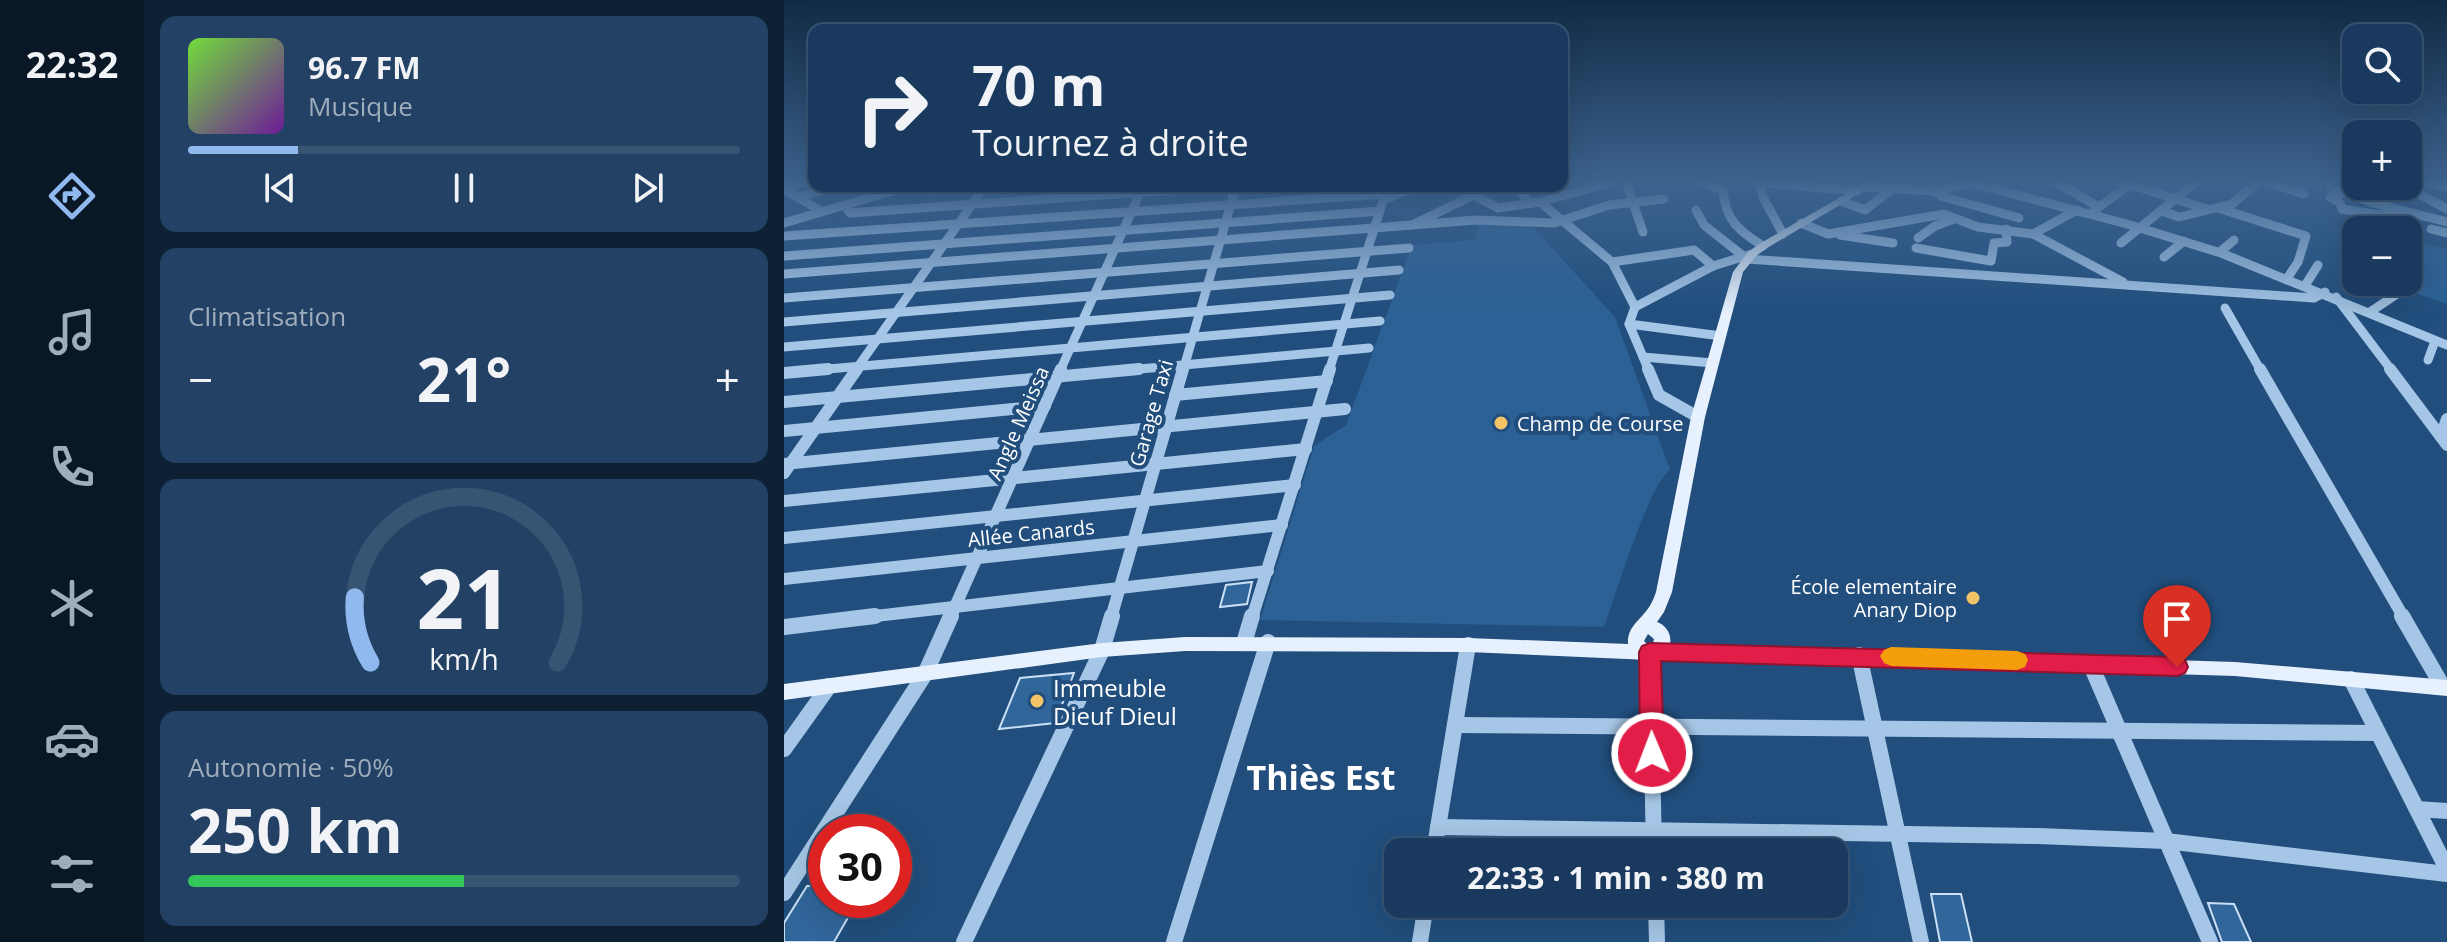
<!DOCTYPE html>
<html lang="fr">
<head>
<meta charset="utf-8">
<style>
	body { margin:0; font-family:"Open Sans",sans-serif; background:#224164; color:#f1f3f6; height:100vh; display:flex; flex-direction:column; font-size:30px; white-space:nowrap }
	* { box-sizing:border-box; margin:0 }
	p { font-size:26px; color:#9fadbc }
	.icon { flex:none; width:44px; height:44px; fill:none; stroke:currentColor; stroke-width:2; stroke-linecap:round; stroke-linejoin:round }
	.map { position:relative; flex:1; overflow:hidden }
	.details { display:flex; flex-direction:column; gap:16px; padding:16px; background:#0e2034; width:640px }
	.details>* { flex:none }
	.guide { position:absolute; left:24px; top:24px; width:760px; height:168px; border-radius:16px; box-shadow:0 8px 32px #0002,0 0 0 2px #375473; background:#193a5e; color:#f1f3f6; overflow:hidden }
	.fabs { position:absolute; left:1558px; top:24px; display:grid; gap:16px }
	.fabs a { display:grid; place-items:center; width:80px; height:80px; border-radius:16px; background:#193a5e; box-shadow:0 8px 32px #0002,0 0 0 2px #375473; font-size:40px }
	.speed { position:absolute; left:24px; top:814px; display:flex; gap:16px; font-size:40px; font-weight:700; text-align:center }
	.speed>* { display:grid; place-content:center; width:104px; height:104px; border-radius:50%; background:#193a5e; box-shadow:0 8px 32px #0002,0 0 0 2px #375473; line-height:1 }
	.speed .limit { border:12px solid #d22; background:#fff; color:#111 }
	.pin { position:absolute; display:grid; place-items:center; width:68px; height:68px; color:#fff; margin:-82px -34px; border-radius:50% 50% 50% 0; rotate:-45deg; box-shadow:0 0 8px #0007 }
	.pin .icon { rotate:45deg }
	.me { position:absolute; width:88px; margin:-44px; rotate:359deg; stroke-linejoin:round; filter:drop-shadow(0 0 6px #0008) }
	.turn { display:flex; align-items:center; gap:28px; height:168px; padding:0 32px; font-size:36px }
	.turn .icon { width:104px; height:104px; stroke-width:2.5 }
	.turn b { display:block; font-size:56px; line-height:68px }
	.big { font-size:60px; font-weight:700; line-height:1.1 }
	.details .card { flex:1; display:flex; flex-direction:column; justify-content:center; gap:12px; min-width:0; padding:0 28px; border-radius:16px; background:#224164 }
	.details .dial { align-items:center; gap:0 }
	.dial svg { height:208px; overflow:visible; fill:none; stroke:#375473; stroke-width:7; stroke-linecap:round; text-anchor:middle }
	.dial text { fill:#f1f3f6; stroke:none }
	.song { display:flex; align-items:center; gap:24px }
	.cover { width:96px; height:96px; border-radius:12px; background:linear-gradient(135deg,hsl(100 70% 55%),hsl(280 70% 35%)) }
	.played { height:8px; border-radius:4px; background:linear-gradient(90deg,#90b9f0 20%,#375473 20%) }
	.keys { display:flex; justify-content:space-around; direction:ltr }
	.heat { display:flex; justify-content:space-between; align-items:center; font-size:44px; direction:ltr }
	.charge { height:12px; border-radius:6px; background:linear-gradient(90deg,#34c759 50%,#375473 0) }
	.trip { position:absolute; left:600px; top:838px; width:464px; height:80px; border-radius:16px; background:#193a5e; box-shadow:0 8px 32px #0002,0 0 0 2px #375473; font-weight:700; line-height:80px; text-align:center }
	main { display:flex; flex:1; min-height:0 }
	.tab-bar { display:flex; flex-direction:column; width:144px; justify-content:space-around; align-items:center; background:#0a1726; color:#9fadbc }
	.tab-bar .icon { width:56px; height:56px }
	.tab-bar .on { color:#90b9f0 }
	.tab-bar b { font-size:36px; color:#f1f3f6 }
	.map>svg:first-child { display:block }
	.green { fill:#2b6195 }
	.building { fill:#31669b; stroke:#c9dff5; stroke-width:2 }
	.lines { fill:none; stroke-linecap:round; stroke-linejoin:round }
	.minor-far2 { stroke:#a5c6e6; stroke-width:9 }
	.minor-far1 { stroke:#a5c6e6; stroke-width:12 }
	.minor { stroke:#a5c6e6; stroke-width:16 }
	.major { fill:#e7f1fd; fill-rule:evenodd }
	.route { fill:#e11d48; stroke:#92132f; stroke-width:2 }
	.slow { fill:#f59e0b }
	.poi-dot { fill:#f3c367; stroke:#214e7d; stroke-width:3 }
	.labels { text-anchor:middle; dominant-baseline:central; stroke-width:8; stroke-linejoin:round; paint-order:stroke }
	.street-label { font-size:20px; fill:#fff; stroke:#214e7d }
	.poi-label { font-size:20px; fill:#fff; stroke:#214e7d; text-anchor:start }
	.near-poi-label { font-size:24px; fill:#fff; stroke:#214e7d; text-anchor:start }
	.near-district-label { font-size:34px; font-weight:bold; fill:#fff; stroke:#214e7d }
</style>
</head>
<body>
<main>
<nav class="tab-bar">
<b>22:32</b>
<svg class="icon on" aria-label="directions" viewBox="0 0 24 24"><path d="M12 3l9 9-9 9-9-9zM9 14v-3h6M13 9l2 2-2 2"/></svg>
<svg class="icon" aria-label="music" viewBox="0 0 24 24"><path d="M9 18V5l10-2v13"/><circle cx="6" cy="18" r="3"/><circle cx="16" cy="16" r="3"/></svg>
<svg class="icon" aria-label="phone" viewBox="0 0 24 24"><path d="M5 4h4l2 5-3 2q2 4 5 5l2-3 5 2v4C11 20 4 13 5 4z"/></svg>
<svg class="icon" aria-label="climate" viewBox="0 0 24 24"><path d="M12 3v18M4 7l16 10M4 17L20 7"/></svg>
<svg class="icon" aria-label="car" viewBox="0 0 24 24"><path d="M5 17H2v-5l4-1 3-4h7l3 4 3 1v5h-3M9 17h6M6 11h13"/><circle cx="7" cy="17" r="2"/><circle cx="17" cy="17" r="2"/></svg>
<svg class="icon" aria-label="filters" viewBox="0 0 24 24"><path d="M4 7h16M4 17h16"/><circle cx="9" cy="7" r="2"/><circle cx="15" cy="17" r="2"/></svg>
</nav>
<section class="details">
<div class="card">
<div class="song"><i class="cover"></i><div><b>96.7 FM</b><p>Musique</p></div></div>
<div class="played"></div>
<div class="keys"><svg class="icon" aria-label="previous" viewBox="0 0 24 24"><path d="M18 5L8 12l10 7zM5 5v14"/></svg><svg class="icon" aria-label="pause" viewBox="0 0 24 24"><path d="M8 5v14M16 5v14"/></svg><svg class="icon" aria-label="next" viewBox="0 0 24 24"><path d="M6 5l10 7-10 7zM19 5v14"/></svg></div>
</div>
<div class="card"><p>Climatisation</p>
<div class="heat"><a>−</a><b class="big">21°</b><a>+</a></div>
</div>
<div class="card dial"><svg viewBox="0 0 100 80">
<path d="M14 69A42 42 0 1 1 86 69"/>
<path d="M14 69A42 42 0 0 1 8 44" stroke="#90b9f0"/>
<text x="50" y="56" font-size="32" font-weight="700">21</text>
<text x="50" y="72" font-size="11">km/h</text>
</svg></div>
<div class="card"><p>Autonomie · 50%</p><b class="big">250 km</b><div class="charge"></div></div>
</section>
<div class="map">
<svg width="1663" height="942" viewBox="0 0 1663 942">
	<rect width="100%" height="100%" fill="#214e7d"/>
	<!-- green -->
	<g class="green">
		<path d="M696,221L747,225L831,317L886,470C865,484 831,597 820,627L476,620L530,446L562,425L628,245L691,240Z"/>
		<polygon points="1624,240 1663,249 1663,304 1598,282 1624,282"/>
	</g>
	<!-- building -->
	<g class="building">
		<polygon points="468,582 463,604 436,607 442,585"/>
		<polygon points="290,673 271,723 215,729 236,678"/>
		<polygon points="23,886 42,886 42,900 74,900 50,942 0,942 0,923"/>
		<polygon points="1147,894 1177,894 1188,942 1156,942"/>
		<polygon points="1424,903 1450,904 1467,942 1438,942"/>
	</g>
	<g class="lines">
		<!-- minor-far2 -->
		<g class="minor-far2">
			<polyline points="842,182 859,232"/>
			<path d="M916,182L939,190C941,220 955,231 979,246"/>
			<polyline points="971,182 1074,191"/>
			<polyline points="1184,182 1343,224 1437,253 1663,345"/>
			<polyline points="1272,182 1315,207"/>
			<polyline points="1338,182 1423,209"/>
			<polyline points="1482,182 1520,194"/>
			<polyline points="1550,182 1546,186 1589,203 1663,222"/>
			<polyline points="1554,182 1609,198"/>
			<polyline points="1636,182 1663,187"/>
			<polyline points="976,183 979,197 999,234"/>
			<polyline points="137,186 147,190 195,186"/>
			<polyline points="673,186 714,208 756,202 828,182"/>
			<polyline points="730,186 747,203"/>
			<polyline points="1621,186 1663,209"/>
			<polyline points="0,187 21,182"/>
			<polyline points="1081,187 1151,191 1188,183"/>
			<polyline points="0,189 37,211"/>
			<polyline points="1148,189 1157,196 1235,218"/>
			<polyline points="1559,193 1546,197 1556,203 1558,209 1596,215 1608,213"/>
			<polyline points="14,197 54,186"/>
			<polyline points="599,200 635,186"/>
			<polyline points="1057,201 1081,210 1107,190"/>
			<polyline points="756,202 828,262 851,307 845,324 865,371"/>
			<polyline points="61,205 66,213 445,186"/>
			<polyline points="1434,208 1522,236 1514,262 1504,277"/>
			<polyline points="912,210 920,225 958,255"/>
			<polyline points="1378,211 1395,217 1448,204 1474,182"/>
			<polyline points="1307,213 1349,182"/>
			<polyline points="0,223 125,186"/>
			<polyline points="1017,223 1044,234 1160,214 1194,227 1249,234 1339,282"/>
			<polyline points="630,224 690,195"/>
			<polyline points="1647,229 1663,233"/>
			<polyline points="1249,234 1293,210"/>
			<polyline points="1056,235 1109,243"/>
			<polyline points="0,236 601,194"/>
			<polyline points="1134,238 1151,226 1170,219"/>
			<polyline points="1337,243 1412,182"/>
			<polyline points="1132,248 1207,261 1210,243 1223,242 1222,229"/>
			<polyline points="1436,252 1450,240"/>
			<polyline points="0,256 596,211"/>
			<polyline points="1380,257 1400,241"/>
			<polyline points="963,259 1530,298 1541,292"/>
			<polyline points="828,262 910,250 929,266"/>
			<polyline points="0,274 692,220 770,223 825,205 880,199"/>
			<polyline points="1522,284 1534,265"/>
			<polyline points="1552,297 1608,371"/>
			<polyline points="0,298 625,248"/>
			<polyline points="851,307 929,266 968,254"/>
			<polyline points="1441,308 1477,371"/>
			<polyline points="1586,312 1619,290"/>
			<polyline points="0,322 615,270"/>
			<polyline points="845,324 937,336"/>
			<polyline points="0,347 606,295"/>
			<polyline points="859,357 929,363"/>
			<polyline points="1644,360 1651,341"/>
			<polyline points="21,371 596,321"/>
			<polyline points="71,371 201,186"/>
			<polyline points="276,371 359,186"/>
			<polyline points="334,371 585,348"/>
			<polyline points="399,371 452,186"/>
			<polyline points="545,371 598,204"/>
		</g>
		<!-- minor-far1 -->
		<g class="minor-far1">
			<polyline points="864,369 875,395 914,417"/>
			<polyline points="1476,369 1620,618"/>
			<polyline points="1606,369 1663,445"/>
			<polyline points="0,373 44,369"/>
			<polyline points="391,395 543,381"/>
			<polyline points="0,402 355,369"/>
			<polyline points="0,431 261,406"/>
			<polyline points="1657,437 1663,419"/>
			<polyline points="0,464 561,409"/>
			<polyline points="0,473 73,369"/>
			<polyline points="0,501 522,449"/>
			<polyline points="0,538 511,485"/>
			<polyline points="0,579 498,525"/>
			<polyline points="74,618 484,571"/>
			<polyline points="166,618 277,369"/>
			<polyline points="327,618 399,369"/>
			<polyline points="468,618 546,369"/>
		</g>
		<!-- minor -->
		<g class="minor">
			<polyline points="1618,616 1659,687"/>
			<polyline points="0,627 91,616"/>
			<polyline points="460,643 468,616"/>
			<polyline points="866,652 870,852"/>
			<polyline points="1075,655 1137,942"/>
			<polyline points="1306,663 1426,942"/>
			<polyline points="1567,679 1663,869"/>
			<polyline points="671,725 1594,733"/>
			<polyline points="0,749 45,686"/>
			<polyline points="1633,809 1663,811"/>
			<polyline points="654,827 1254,836 1382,841 1663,874"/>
			<polyline points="650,852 684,645"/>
			<polyline points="0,893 141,674 167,616"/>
			<polyline points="872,904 873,942"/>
			<polyline points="180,942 318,650 328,616"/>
			<polyline points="390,942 484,642"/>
			<polyline points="636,942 642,904"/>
		</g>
		<!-- major -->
		<path class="major" d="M1083,182H1095L983,248L972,256L959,272L921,417L888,592L880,612L873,622C882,625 888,634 886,644L1451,662L1663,680V696L1451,676L873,658L865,660L684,652L401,651L318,657L0,700V684L318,643L401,637L684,638L844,644C843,628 854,622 863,610C867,605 870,598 872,592L907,417L949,272L964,252L975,244ZM864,634L870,639L869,643L865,646L860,641Z"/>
	</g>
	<!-- sky -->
	<linearGradient id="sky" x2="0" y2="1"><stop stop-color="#122b45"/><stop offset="0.58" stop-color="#3d638f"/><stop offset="1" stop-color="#3d638f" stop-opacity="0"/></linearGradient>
	<rect width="1663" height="314" fill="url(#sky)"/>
	<!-- route -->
	<polygon class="route" points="866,643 1393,657 1401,660 1404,667 1401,673 1393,676 877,661 880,753 877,761 868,764 860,761 856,753 855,652 858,646"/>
	<!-- slow -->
	<polygon class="slow" points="1107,647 1233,651 1241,654 1244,660 1241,667 1233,670 1107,666 1100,663 1096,656 1100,650"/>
	<!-- markers -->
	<g class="poi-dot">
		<circle cx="717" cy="423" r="8"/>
		<circle cx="1189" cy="598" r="8"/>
		<circle cx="253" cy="701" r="8"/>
	</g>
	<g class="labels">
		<!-- street labels -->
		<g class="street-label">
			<text transform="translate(367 413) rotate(-74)">Garage Taxi</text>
			<text transform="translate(234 423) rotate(-66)">Angle Meissa</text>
			<text transform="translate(247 533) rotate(-6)">Allée Canards</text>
		</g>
		<!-- poi labels -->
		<g class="poi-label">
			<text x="733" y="423">Champ de Course</text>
			<text x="1173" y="586" text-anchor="end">École elementaire<tspan x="1173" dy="23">Anary Diop</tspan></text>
		</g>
		<!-- near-poi labels -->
		<g class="near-poi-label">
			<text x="269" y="687">Immeuble<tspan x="269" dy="28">Dieuf Dieul</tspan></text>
		</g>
		<!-- near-district labels -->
		<g class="near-district-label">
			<text x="537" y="777">Thiès Est</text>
		</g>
	</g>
</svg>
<div class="fabs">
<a><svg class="icon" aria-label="search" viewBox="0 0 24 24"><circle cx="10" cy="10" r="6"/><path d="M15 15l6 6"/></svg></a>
<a>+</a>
<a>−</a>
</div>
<div class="speed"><div class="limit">30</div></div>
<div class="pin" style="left:1393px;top:667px;background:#d93025"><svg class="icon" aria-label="arrive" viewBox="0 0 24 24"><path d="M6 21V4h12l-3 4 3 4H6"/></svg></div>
<svg class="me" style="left:868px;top:753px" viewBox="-20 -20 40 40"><circle r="17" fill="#e11d48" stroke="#fff" stroke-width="3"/><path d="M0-11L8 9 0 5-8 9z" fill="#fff"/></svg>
<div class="trip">22:33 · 1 min · 380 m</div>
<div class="guide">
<div class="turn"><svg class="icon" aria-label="right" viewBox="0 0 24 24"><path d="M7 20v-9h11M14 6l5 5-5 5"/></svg><div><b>70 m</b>Tournez à droite</div></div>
</div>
</div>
</main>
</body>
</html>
